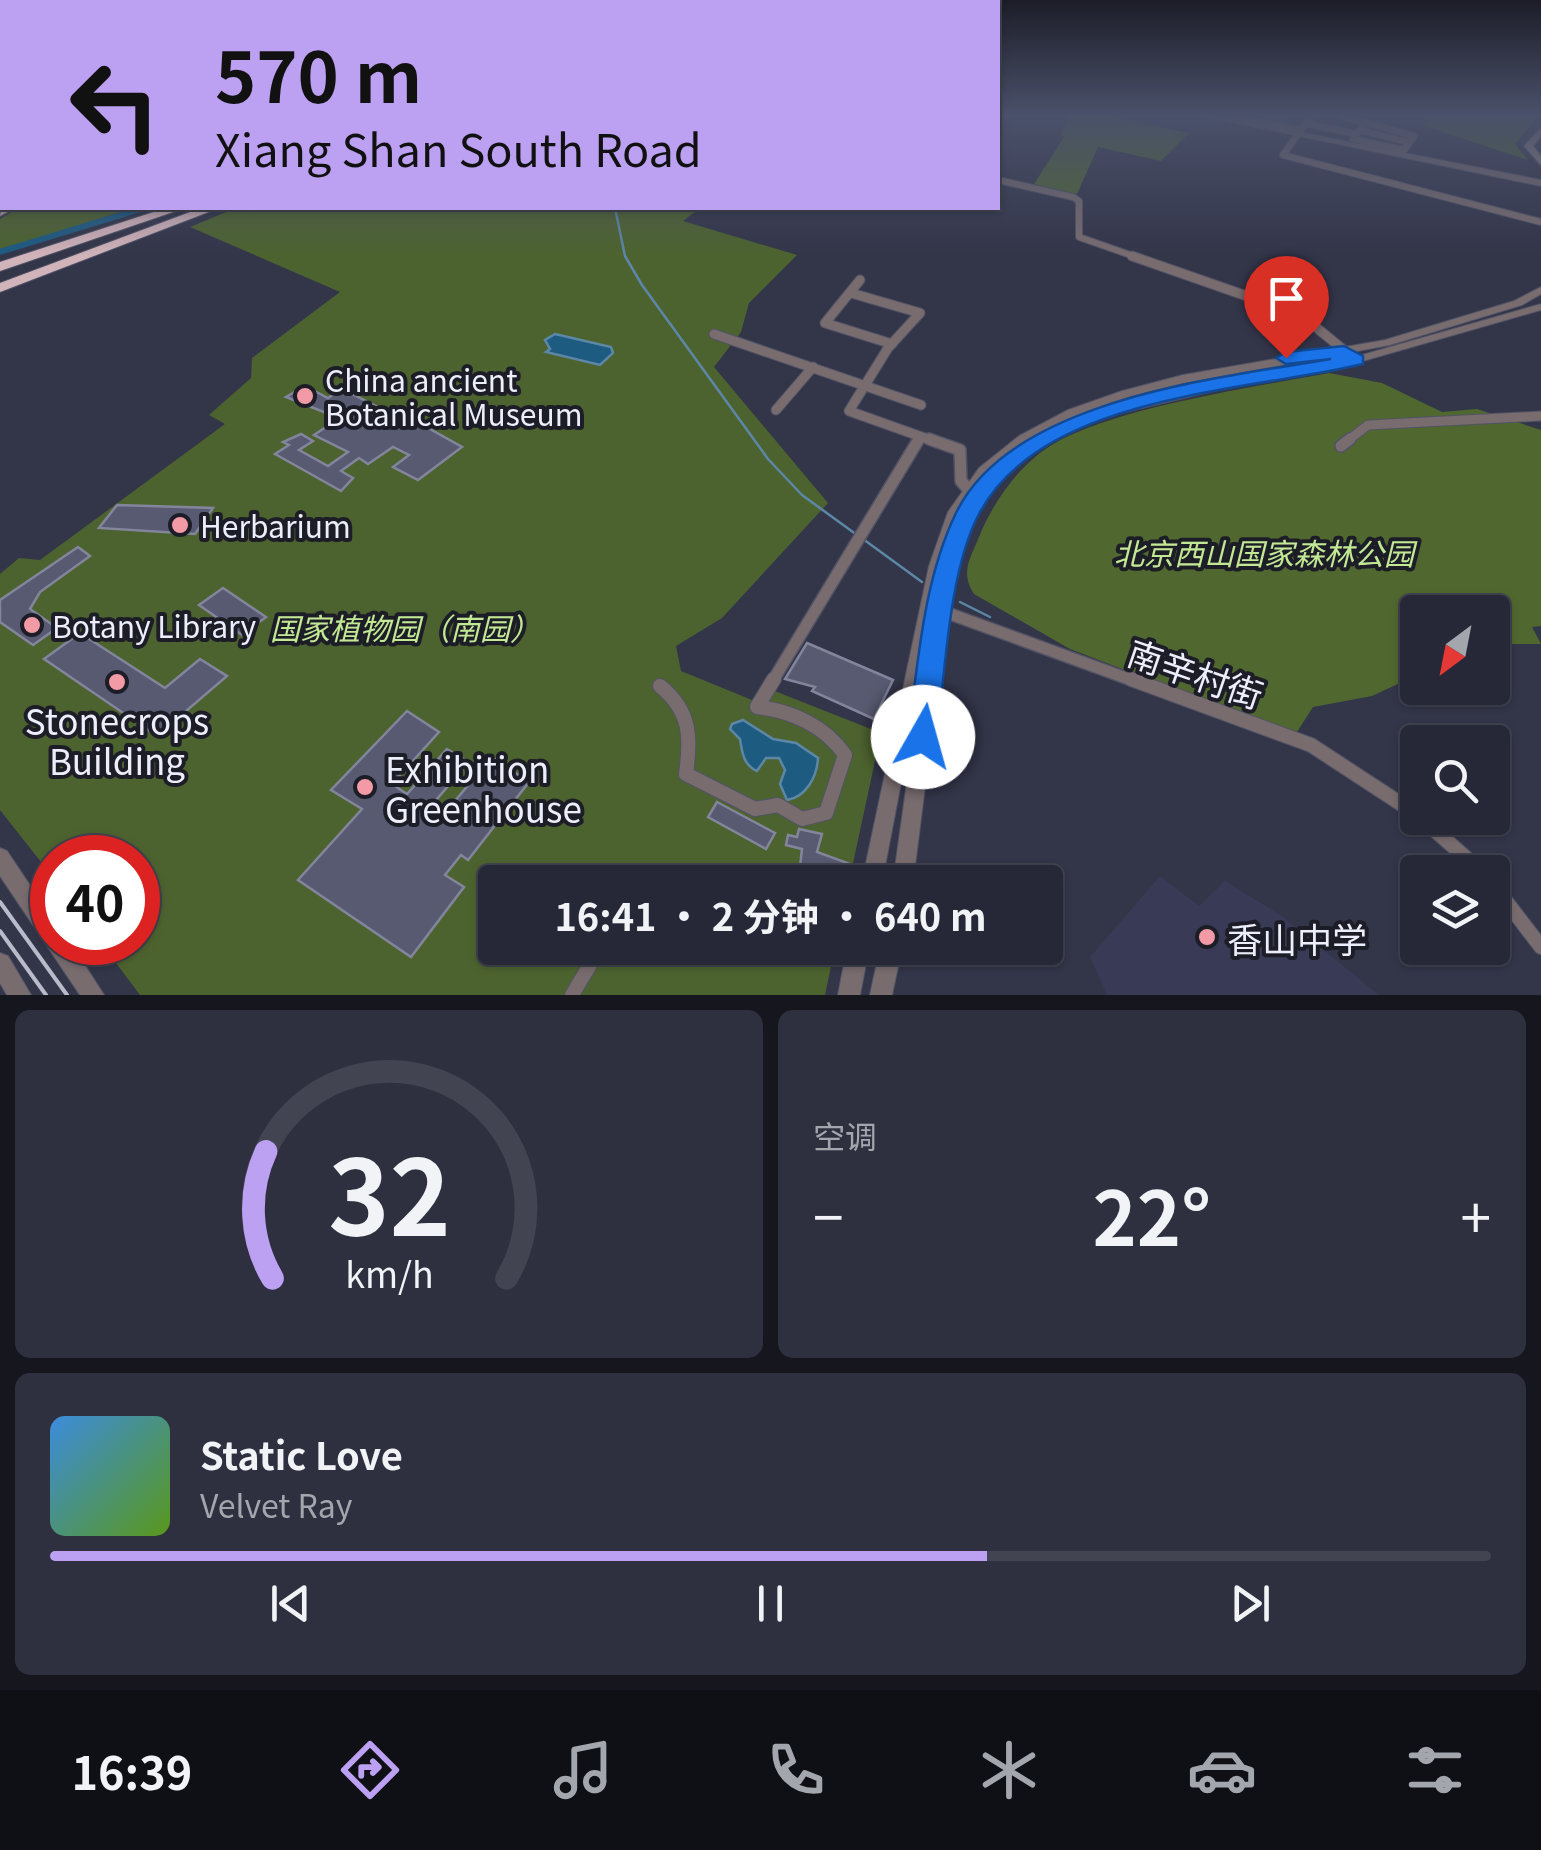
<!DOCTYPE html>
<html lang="zh">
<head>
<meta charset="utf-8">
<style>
	body { margin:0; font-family:Georgia,"Noto Sans SC",serif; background:#2e303f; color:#f1f3f6; height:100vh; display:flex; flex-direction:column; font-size:38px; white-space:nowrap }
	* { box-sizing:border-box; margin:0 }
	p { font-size:32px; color:#a4a6ad }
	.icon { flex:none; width:55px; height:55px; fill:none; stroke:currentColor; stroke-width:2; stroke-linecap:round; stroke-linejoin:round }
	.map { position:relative; height:995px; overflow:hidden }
	.details { display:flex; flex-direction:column; gap:15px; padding:15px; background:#15161e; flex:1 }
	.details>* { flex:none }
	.guide { position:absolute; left:0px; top:0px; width:1000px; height:210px; box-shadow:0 2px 8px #0004,0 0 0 2px #424452; background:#bca0f2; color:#111; overflow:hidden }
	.needle { width:65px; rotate:212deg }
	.buttons { position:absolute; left:1400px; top:595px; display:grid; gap:20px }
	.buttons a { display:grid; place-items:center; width:110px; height:110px; border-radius:10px; background:#262837; box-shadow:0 2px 8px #0004,0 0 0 2px #424452; font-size:50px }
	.speed { position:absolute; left:30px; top:835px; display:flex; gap:20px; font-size:50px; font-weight:700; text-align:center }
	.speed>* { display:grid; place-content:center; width:130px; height:130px; border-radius:50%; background:#262837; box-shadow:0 2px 8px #0004,0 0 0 2px #424452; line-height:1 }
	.speed .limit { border:15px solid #d22; background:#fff; color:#111 }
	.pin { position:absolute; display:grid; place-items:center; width:85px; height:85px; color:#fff; margin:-102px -42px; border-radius:50% 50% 50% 0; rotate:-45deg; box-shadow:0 0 10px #0007 }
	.pin .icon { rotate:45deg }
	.me { position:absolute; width:110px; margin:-55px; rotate:7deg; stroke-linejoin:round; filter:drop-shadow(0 0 8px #0008) }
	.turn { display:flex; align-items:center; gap:35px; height:210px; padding:0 50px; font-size:45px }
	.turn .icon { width:130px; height:130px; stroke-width:2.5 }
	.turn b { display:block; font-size:70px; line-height:85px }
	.big { font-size:75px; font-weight:700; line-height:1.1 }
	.details .card { flex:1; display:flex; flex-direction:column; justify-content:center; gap:15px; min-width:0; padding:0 35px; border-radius:15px; background:#2e303f }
	.details .dial { align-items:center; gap:0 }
	.dial svg { height:260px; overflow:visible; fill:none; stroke:#424452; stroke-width:7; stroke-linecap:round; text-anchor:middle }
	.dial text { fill:#f1f3f6; stroke:none }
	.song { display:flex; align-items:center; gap:30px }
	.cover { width:120px; height:120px; border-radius:15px; background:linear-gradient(135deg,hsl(210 70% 55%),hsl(90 70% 35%)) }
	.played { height:10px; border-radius:5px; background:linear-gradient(90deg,#bca0f2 65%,#424452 65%) }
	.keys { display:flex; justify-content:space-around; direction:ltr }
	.heat { display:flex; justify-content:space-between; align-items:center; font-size:55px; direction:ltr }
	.details .tiles { flex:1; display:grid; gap:15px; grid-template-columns:1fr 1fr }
	.card:last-child { grid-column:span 2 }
	.trip { position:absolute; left:478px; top:865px; width:585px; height:100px; border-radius:10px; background:#262837; box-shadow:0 2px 8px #0004,0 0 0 2px #424452; font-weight:700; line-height:100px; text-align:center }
	.tab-bar { display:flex; height:160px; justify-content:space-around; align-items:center; background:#0f1016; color:#a4a6ad }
	.tab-bar .icon { width:70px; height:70px }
	.tab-bar .active { color:#bca0f2 }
	.tab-bar b { font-size:45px; color:#f1f3f6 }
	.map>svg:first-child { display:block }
	.built { fill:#393b56 }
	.green { fill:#4d632f }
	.forest { fill:#50682f }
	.water { fill:#1e5b81; stroke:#5c87a6; stroke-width:2.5 }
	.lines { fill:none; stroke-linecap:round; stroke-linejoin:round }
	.stream { stroke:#5c87a6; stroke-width:2.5 }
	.canal { stroke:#1e5b81; stroke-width:6 }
	.building { fill:#585a71; stroke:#83859d; stroke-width:2.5 }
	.minor-far3-casing { stroke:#515365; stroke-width:8 }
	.minor-far2-casing { stroke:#515365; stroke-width:11 }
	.minor-far1-casing { stroke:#515365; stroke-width:14 }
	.minor-casing { stroke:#515365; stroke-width:16 }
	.tertiary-casing { stroke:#515365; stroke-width:2 }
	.secondary-casing { stroke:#515365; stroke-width:3 }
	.primary-casing { stroke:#515365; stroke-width:2 }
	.motorway-casing { stroke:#515365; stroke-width:2 }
	.minor-far3 { stroke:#786c6f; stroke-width:6 }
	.minor-far2 { stroke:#786c6f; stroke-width:9 }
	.minor-far1 { stroke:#786c6f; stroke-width:11 }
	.minor { stroke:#786c6f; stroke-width:14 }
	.tertiary { fill:#786c6f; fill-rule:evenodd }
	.secondary { fill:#9c898d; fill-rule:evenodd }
	.primary { fill:#b89fa5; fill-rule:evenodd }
	.motorway { fill:#d1b3ba; fill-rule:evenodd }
	.tram { stroke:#b9bbca; stroke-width:4 }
	.route { fill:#1a73e8; stroke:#114b97; stroke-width:2.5 }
	.poi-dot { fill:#f39aa7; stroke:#1c1d27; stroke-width:4 }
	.labels { text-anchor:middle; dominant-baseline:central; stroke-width:8; stroke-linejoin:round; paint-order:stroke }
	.poi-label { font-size:30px; fill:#eceefb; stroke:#1c1d27; text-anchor:start }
	.park-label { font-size:30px; font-style:italic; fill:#c2e894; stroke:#1c1d27 }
	.near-street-label { font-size:35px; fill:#eceefb; stroke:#1c1d27 }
	.near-poi-label { font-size:35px; fill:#eceefb; stroke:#1c1d27; text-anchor:start }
</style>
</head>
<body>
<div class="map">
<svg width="1541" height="995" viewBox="0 0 1541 995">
	<rect width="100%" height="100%" fill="#333549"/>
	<!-- built -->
	<polygon class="built" points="1160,876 1199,906 1225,881 1282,916 1379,995 1107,995 1090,957"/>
	<!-- green -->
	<g class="green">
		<polygon points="1427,116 1539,116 1515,144 1528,160 1424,126"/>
		<polygon points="18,208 134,208 0,250 0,219"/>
		<polygon points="236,208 700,208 683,221 797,255 749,303 741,332 714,367 828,503 722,618 676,646 681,671 752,700 762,686 881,733 849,882 495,882 495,948 835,948 825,995 140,995 101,943 138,942 138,858 52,858 52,876 0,810 0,574 19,558 40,560 225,424 209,415 251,378 252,358 340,292 190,227"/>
	</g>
	<!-- forest -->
	<g class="forest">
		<polygon points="1070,116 1108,116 1189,133 1161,161 1098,147 1077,194 1034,184 1064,137 1060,135"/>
		<path d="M1329,373L1382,383L1442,412L1477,409L1541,430V626L1532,627L1541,644H1493L1492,612H1418L1417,675L1372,696L1313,707L1295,735L1070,649L974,594C960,572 970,559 979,537C993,502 1020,463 1055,443C1118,407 1254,387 1329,373Z"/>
	</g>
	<!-- water -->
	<g class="water">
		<polygon points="555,334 611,347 613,353 600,365 546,352 550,349 545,340"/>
		<path d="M743,720L773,739L796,743L818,758C817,777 806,797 787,800L780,784L785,770L779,758H766L757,771C743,765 742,751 740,739L730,729L732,724Z"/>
	</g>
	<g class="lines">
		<!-- stream -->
		<g class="stream">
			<polyline points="615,208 625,256 642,285 768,459 802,495 857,535"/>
			<polyline points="863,539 922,582"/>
			<polyline points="960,602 990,617"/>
		</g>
		<!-- canal -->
		<polyline class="canal" points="0,252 144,208"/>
	</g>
	<!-- building -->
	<g class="building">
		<polygon points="305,386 328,398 342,389 390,413 396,410 462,447 418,480 393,467 409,455 393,447 368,464 359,458 341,471 353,478 341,491 275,454 289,445 283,442 301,434 313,441 299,450 328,466 348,452 314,435 339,418 286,397"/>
		<polygon points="117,505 213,508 195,534 99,528"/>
		<polygon points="78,547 90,556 40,592 30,609 57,628 33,645 0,622 0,600"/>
		<polygon points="223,588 266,617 242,635 199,605"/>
		<polygon points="80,633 165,688 200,659 227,676 157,736 44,659"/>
		<polygon points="807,643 893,680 874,719 812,691 815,687 785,679"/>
		<polygon points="407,711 439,732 392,784 407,794 447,749 469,762 430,807 443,815 492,757 529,782 468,860 461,855 445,875 464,887 411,957 298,880 362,809 331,790"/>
		<polygon points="717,802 775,833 766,849 708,817"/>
		<polygon points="799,829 822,834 817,852 861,868 859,882 828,882 822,880 823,874 800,867 802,849 786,845 788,835 797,837"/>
	</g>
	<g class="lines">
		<!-- minor-far3 casing -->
		<g class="minor-far3-casing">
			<g id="minor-far3">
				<polyline points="1232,116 1300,130"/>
				<polyline points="1273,116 1280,116"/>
				<polyline points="1311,116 1283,155 1541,222"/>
				<polyline points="1341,116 1414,136 1404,150 1353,139 1365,123"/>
				<polyline points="1305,123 1356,134"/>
				<polyline points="1359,130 1409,142"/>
				<polyline points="998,180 1073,197 1079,201 1079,237 1139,258"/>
			</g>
		</g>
		<!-- minor-far2 casing -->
		<g class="minor-far2-casing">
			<g id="minor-far2">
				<polyline points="1132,256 1301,315 1356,360"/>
				<polyline points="860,280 825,323 892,344"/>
				<polyline points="851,293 920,313 888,348 849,411 936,442"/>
				<polyline points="714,334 921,405"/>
				<polyline points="776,410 813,367"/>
				<polyline points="918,442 920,438"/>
				<polyline points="1346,442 1368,425 1541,416"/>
			</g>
		</g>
		<!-- minor-far1 casing -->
		<g class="minor-far1-casing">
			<g id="minor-far1">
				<polyline points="929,439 960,450 961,481 969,490"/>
				<polyline points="1341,446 1350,439"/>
				<polyline points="942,611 1137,682"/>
				<polyline points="772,682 919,439"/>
			</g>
		</g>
		<!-- minor casing -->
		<g class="minor-casing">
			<g id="minor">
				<polyline points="1131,679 1311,745 1418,815"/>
				<path d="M660,686C691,711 691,737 686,774L755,809L778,805L802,819L826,813L845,755C825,726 792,711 757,707L774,679"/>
				<polyline points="1421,818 1482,872"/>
				<polyline points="1492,883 1541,947"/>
				<polyline points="572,995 600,948"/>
			</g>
		</g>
		<!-- tertiary casing -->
		<g class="tertiary-casing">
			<g id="tertiary">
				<polygon points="1202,116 1218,116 1541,180 1541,186"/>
				<polygon points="1541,287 1541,294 1522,305 1390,345 1184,383 1131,396 1077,416 1024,445 1031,446 1032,449 992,486 975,513 962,543 944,636 913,882 893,882 923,668 882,882 862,882 929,566 948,512 979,468 1019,436 1068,410 1122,391 1183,375 1385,340 1514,301"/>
				<polygon points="1541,304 1541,310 1356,363 1293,372 1104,417 1098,413 1104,409 1293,366 1355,357"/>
				<polygon points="0,848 7,851 52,918 52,942 70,942 104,995 80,995 0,876"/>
				<polygon points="847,948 869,948 860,995 838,995"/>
				<polygon points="880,948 902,948 892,995 870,995"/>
				<polygon points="0,953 8,956 31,995 7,995 0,983"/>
			</g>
		</g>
		<!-- secondary casing -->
		<g class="secondary-casing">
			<polygon id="secondary" points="1541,128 1541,136 1533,146 1541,156 1541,165 1524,146"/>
		</g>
		<!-- primary casing -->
		<g class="primary-casing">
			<polygon id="primary" points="2,207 2,208 15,208 0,216"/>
		</g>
		<!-- motorway casing -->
		<g class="motorway-casing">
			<g id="motorway">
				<polygon points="166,208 179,210 0,271 0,262"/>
				<polygon points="201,208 219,208 0,292 0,283"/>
			</g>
		</g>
		<!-- minor-far3 -->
		<use href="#minor-far3" class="minor-far3"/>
		<!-- minor-far2 -->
		<use href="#minor-far2" class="minor-far2"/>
		<!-- minor-far1 -->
		<use href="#minor-far1" class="minor-far1"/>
		<!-- minor -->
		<use href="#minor" class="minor"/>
		<!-- tertiary -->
		<use href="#tertiary" class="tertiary"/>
		<!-- secondary -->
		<use href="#secondary" class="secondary"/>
		<!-- primary -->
		<use href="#primary" class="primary"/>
		<!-- motorway -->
		<use href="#motorway" class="motorway"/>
		<!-- tram -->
		<g class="tram">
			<polyline points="0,902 67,995"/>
			<polyline points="0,931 46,995"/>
		</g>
	</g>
	<!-- sky -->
	<linearGradient id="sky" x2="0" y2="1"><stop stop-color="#1c1d28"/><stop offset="0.45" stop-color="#4a516a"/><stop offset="1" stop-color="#4a516a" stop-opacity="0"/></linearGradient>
	<rect width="1541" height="256" fill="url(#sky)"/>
	<!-- route -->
	<path class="route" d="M1344,346L1363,356V364C1247,392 1042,394 979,514C949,570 945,673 937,737L933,746L923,750L912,746L908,737C918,664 923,581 956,513C1011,399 1219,378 1331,359L1286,364L1276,358L1286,352Z"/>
	<!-- markers -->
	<g class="poi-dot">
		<circle cx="305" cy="396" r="10"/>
		<circle cx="180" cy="525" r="10"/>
		<circle cx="32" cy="625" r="10"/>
		<circle cx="117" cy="682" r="10"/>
		<circle cx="365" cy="787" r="10"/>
		<circle cx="1207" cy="937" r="10"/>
	</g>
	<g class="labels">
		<!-- poi labels -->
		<g class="poi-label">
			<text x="325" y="379">China ancient<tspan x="325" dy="34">Botanical Museum</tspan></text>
			<text x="200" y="525">Herbarium</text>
			<text x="52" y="625">Botany Library</text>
		</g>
		<!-- park labels -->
		<g class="park-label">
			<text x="1264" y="552">北京西山国家森林公园</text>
			<text x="405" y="627">国家植物园（南园）</text>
		</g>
		<!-- near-street labels -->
		<g class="near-street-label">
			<text transform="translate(1196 672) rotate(19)">南辛村街</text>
		</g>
		<!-- near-poi labels -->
		<g class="near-poi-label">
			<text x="117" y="719" text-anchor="middle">Stonecrops<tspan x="117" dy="40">Building</tspan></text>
			<text x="385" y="767">Exhibition<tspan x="385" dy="40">Greenhouse</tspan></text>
			<text x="1227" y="937">香山中学</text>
		</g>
	</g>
</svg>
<div class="buttons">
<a><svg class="needle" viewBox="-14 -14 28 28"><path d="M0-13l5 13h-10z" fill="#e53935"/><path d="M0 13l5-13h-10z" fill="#a4a6ad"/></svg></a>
<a><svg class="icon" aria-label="search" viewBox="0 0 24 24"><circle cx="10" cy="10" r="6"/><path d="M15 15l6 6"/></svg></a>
<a><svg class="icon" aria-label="layers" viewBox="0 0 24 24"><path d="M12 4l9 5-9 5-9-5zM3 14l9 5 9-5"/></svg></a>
</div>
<div class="speed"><div class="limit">40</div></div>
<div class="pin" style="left:1286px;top:358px;background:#d93025"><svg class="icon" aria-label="arrive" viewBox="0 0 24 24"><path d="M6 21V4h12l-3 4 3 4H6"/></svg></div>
<svg class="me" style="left:923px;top:737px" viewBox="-20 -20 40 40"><circle r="19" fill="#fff"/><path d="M0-13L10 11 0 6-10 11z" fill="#1a73e8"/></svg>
<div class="trip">16:41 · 2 分钟 · 640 m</div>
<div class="guide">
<div class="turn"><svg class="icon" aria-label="left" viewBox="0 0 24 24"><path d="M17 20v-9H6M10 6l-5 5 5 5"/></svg><div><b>570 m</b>Xiang Shan South Road</div></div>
</div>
</div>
<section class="details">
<div class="tiles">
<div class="card dial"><svg viewBox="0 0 100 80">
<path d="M14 69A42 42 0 1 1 86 69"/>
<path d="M14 69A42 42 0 0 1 12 30" stroke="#bca0f2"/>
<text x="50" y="56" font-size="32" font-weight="700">32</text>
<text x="50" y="72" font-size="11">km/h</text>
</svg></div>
<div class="card"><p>空调</p>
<div class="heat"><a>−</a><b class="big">22°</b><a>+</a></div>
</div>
<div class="card">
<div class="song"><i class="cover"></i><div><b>Static Love</b><p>Velvet Ray</p></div></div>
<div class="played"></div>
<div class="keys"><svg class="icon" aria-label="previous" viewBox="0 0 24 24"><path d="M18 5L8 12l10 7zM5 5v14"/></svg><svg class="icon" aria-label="pause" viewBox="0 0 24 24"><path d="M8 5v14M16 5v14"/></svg><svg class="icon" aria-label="next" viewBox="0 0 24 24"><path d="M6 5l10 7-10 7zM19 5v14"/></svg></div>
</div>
</div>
</section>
<nav class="tab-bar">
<b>16:39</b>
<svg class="icon active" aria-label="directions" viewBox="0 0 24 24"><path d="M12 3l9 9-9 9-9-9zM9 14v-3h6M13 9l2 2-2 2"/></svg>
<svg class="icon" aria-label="music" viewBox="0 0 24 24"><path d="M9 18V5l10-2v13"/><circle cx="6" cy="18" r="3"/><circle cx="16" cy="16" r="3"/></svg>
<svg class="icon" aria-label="phone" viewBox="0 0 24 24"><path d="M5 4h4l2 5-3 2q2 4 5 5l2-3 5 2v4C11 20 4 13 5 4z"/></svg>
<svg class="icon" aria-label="climate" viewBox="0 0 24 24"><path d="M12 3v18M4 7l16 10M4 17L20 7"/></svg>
<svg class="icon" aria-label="car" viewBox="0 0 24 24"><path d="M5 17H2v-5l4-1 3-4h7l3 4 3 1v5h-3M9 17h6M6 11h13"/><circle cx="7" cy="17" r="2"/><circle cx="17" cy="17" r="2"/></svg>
<svg class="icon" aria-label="filters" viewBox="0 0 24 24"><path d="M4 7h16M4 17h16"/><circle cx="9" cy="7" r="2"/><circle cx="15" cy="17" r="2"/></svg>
</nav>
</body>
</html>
